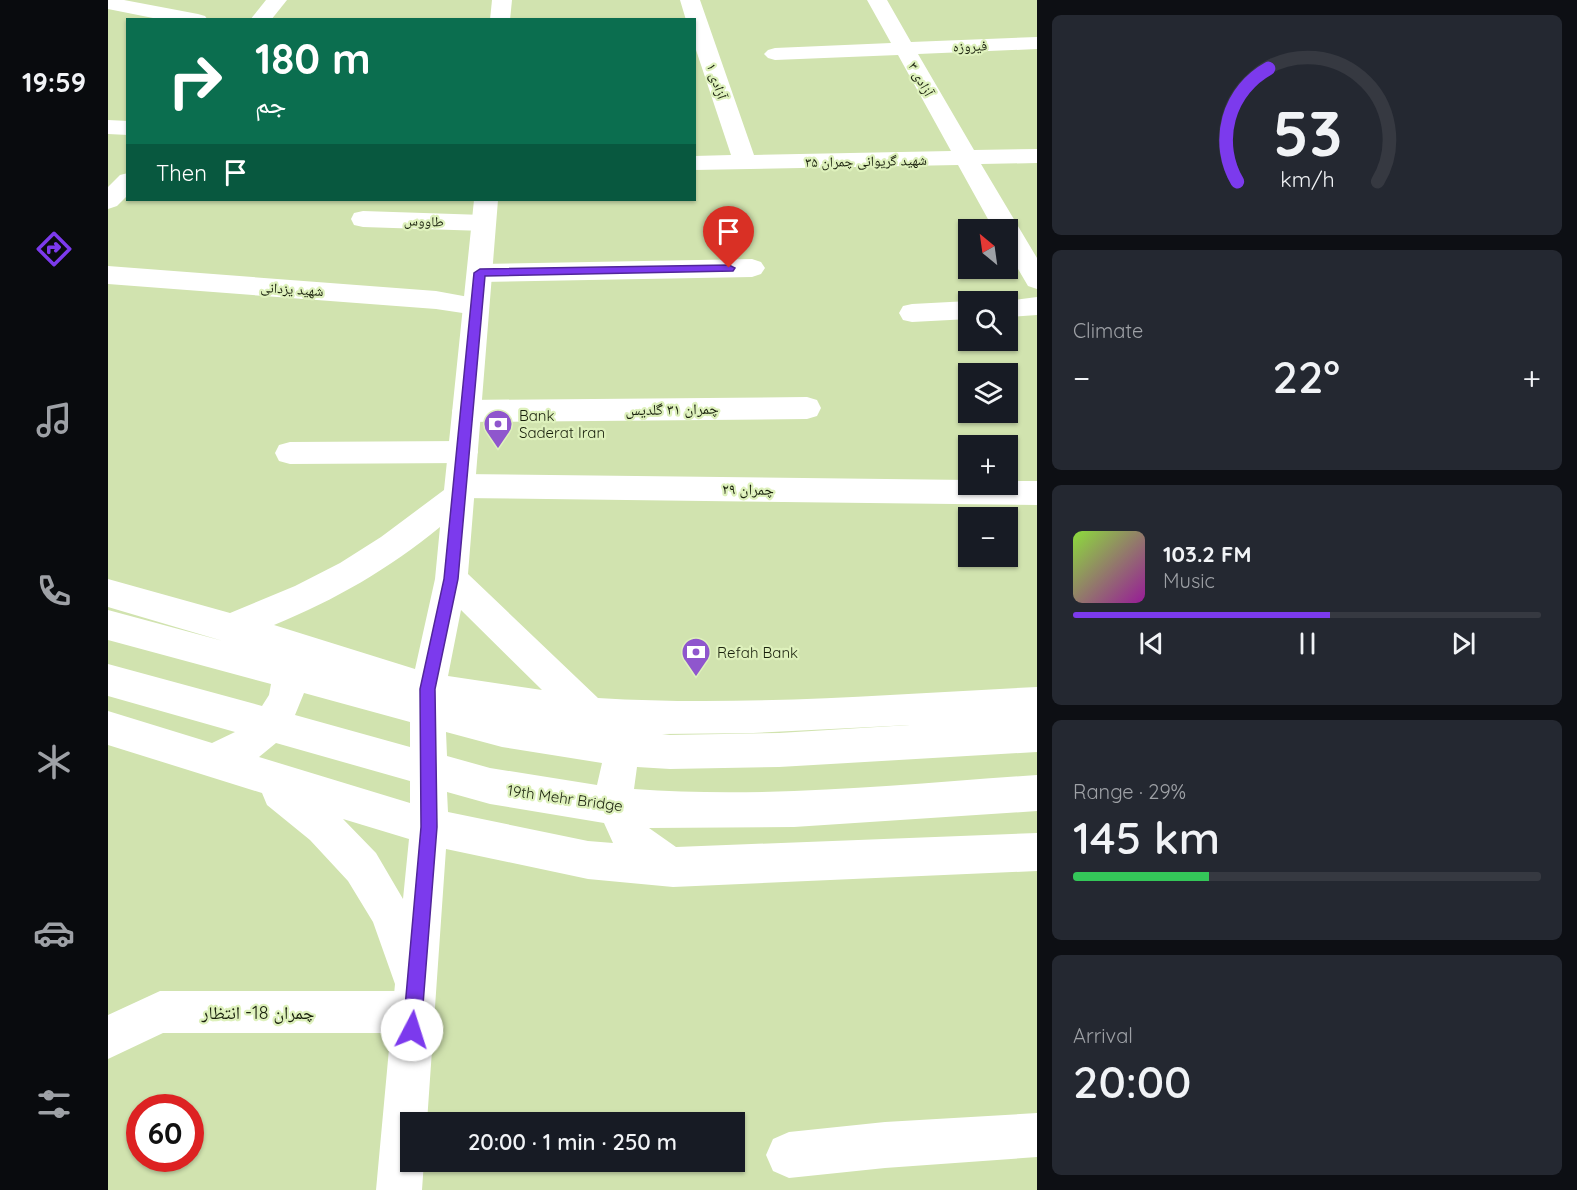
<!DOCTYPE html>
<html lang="en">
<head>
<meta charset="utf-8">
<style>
	body { margin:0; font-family:Quicksand,"Noto Naskh Arabic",sans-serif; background:#242831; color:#f1f3f6; height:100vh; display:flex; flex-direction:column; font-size:22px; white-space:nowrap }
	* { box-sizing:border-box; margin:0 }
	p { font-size:20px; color:#9ea1a6 }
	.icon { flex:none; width:33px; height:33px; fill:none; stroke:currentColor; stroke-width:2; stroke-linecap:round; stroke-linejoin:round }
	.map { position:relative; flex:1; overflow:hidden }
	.details { display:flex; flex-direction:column; gap:15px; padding:15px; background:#0d0f14; width:540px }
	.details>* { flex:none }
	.guide { position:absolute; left:18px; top:18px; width:570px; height:183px; border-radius:0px; box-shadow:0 2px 4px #0004; background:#0b6e4f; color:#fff; overflow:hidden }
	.needle { width:39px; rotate:331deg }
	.controls { position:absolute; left:850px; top:219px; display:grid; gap:12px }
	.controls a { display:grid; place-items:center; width:60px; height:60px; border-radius:0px; background:#171b24; box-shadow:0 2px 4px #0004; font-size:30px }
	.speed { position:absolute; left:18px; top:1094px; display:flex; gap:12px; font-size:30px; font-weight:700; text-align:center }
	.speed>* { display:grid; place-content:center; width:78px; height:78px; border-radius:50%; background:#171b24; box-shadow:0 2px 4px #0004; line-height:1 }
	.speed .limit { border:9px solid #d22; background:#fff; color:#111 }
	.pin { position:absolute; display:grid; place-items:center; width:51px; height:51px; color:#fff; margin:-62px -26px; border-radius:50% 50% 50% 0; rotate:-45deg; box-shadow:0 0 6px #0007 }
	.pin .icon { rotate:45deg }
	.me { position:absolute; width:66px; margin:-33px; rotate:5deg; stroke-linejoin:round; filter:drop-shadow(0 0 4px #0008) }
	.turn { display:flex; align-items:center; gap:21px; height:126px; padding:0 30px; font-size:27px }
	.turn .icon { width:78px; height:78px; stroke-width:2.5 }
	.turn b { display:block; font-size:42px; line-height:51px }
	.then { display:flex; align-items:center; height:57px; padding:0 30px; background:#0003; gap:12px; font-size:22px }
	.big { font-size:45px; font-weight:600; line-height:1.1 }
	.details .tile { flex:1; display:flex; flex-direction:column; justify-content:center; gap:9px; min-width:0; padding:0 21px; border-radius:9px; background:#242831 }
	.details .dial { align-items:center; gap:0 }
	.dial svg { height:156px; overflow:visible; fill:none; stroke:#363941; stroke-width:7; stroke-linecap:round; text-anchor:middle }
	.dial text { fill:#f1f3f6; stroke:none }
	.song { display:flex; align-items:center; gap:18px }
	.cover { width:72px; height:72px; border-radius:9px; background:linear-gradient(135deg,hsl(90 70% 55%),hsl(300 70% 35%)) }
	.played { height:6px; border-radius:3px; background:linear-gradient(90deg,#7c3aed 55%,#363941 55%) }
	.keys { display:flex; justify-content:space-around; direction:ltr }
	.heat { display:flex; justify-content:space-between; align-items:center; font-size:33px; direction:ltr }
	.charge { height:9px; border-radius:4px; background:linear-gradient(90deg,#34c759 29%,#363941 0) }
	.trip { position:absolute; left:292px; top:1112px; width:345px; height:60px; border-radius:0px; background:#171b24; box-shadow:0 2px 4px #0004; font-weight:600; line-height:60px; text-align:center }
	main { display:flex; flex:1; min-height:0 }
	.menu { display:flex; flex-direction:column; width:108px; justify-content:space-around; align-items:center; background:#090b0e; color:#9ea1a6 }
	.menu .icon { width:42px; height:42px }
	.menu .active { color:#7c3aed }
	.menu b { font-size:27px; color:#f1f3f6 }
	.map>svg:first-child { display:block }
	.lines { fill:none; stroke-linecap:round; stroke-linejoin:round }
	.minor { fill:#fff; fill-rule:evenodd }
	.major { fill:#fff; fill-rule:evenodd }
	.route { fill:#7c3aed; stroke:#51269a; stroke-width:1.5 }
	.labels { text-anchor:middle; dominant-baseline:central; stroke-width:4.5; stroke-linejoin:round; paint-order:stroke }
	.far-street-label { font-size:14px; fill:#1a210d; stroke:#def1bc }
	.street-label { font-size:15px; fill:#1a210d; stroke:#def1bc }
	.poi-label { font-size:15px; fill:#1a210d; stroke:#def1bc; text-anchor:start }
	.near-street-label { font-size:18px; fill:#1a210d; stroke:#def1bc }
</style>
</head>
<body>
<main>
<nav class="menu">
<b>19:59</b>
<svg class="icon active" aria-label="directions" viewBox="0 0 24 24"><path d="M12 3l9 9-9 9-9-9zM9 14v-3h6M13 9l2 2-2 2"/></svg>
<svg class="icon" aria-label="music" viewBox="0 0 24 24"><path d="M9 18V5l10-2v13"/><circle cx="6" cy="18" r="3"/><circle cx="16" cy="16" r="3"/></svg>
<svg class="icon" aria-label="phone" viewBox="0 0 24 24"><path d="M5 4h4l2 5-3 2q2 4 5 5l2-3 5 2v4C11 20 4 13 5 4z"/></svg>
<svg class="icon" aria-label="climate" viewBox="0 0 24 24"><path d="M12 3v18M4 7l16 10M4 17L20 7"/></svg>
<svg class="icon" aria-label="car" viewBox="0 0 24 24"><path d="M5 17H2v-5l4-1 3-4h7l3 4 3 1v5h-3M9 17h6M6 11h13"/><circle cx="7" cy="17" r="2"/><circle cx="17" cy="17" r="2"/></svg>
<svg class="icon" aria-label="filters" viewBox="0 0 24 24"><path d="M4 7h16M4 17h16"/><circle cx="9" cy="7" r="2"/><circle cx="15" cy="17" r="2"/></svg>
</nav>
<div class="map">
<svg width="929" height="1190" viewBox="0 0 929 1190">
	<rect width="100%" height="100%" fill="#d1e3af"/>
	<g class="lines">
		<!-- minor -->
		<g class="minor">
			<polygon points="0,0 16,0 90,14 97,16 100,20 55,20 0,9"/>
			<polygon points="158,0 179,0 163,20 142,20"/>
			<polygon points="572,0 592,0 646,155 843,151 790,55 667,60 660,58 656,54 660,50 667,48 783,43 759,0 779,0 803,42 929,37 929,49 810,54 866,150 929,149 929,163 873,164 929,258 929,289 920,286 900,252 900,230 886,230 850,165 586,170 586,156 623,155 586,44 586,20 578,20"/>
			<polygon points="0,120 20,121 20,135 0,134"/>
			<polygon points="20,173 20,195 9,206 0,209 0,187 12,175"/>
			<polygon points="255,211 376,215 385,217 388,223 385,229 376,231 255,227 246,225 243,219 246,213"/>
			<polygon points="644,259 653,262 657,268 653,274 644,277 372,282 363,279 359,273 363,267 372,264"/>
			<polygon points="0,266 328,291 377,300 381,306 377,312 368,315 328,309 0,284"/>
			<polygon points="929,297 929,315 900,317 900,302 891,302"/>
			<polygon points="861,301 863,302 861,302 861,319 804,322 795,320 791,313 795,306 804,304"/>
			<polygon points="699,397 709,400 713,408 709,416 699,419 358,422 348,419 344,411 348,403 358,400"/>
			<polygon points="355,441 366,444 370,452 366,460 355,463 182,464 171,461 167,453 171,445 182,442"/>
			<polygon points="352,474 861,480 861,484 900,484 900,481 929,481 929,505 352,498 341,494 337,486 341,478"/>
			<polygon points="52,991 306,991 321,997 327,1012 321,1027 306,1033 55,1033 0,1059 0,1015"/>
			<polygon points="929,1113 929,1157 777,1168 681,1178 665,1171 658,1155 665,1139 681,1132 777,1122"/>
		</g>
		<!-- major -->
		<g class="major">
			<polygon points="384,0 404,0 402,20 382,20"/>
			<path d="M366,200H390L360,574L490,698C636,707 783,694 929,687V752L671,767L562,769L529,767L526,789C660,799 796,784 929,775V811L686,827L541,828L568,847L929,833V871L565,887L480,879L338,849L319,1122H303V1161H316L314,1190H268L287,984L265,922L240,881L202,840L159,805L154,793L0,745V711L104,743L127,732L0,696V664L154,706L161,695L163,684L0,640V610L115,641L0,607V579L122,613L187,586L232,563L273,537L336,490ZM332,527L327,579L307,669L166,625C227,600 281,569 332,527ZM353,610L434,690L340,676ZM196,693L302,722V747L187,715ZM802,725L671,733L562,735L554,734L645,733ZM338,732L394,747L494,763L489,785L382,768L339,756ZM168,743L302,781V803L151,757ZM339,792L382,804L496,823L505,843L480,841L340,812ZM235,819L301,839L295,899L268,853Z"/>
		</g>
	</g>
	<!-- route -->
	<polygon class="route" points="621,265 627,268 625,271 377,276 350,579 327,689 329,827 313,1030 310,1036 304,1038 298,1036 295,1030 313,827 312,689 336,579 366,273 372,269"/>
	<!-- icons -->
	<defs>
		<g id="bank-pin" transform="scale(1.5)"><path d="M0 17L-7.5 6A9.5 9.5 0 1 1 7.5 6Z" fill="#8f56cd" stroke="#def1bc"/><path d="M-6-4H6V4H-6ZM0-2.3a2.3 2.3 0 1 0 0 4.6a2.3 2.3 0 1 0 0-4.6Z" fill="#fff"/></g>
	</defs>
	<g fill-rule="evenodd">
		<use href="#bank-pin" x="390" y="424"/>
		<use href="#bank-pin" x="588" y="652"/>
	</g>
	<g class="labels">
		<!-- far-street labels -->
		<g class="far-street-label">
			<text transform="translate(862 46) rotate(-2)">فیروزه</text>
			<text transform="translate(813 79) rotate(61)">آزادی ۳</text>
			<text transform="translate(609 81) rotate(72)">آزادی ۱</text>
			<text transform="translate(758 161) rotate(-1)">شهید گریوانی چمران ۳۵</text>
			<text transform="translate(316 221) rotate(2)">طاووس</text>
			<text transform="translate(184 289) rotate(4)">شهید یزدانی</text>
		</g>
		<!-- street labels -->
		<g class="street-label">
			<text transform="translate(564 409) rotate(-1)">چمران ۳۱ گلدیس</text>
			<text transform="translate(640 489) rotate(1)">چمران ۲۹</text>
			<text transform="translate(457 798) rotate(8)">19th Mehr Bridge</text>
		</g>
		<!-- poi labels -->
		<g class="poi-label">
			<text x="411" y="415">Bank<tspan x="411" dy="17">Saderat Iran</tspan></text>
			<text x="609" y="652">Refah Bank</text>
		</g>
		<!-- near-street labels -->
		<g class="near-street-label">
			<text x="150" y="1012">چمران 18- انتظار</text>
		</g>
	</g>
</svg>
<div class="controls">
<a><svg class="needle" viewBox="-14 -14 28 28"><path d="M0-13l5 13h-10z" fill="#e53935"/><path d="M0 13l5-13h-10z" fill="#9ea1a6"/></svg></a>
<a><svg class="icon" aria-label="search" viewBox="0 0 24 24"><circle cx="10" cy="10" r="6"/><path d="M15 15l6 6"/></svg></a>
<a><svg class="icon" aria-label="layers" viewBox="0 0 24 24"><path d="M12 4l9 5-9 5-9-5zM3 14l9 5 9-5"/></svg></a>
<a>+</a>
<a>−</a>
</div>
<div class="speed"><div class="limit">60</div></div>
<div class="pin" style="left:621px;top:268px;background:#d93025"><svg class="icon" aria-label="arrive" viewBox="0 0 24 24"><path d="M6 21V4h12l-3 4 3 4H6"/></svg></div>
<svg class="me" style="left:304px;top:1030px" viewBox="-20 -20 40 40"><circle r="19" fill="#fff"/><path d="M0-13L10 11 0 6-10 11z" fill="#7c3aed"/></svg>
<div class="trip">20:00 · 1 min · 250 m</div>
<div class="guide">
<div class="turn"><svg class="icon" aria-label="right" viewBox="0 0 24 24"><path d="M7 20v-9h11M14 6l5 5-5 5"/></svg><div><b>180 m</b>جم</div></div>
<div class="then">Then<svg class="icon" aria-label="arrive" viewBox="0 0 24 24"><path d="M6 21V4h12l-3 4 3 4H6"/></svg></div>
</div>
</div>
<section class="details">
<div class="tile dial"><svg viewBox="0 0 100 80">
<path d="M14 69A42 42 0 1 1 86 69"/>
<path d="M14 69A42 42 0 0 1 30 11" stroke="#7c3aed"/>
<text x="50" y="56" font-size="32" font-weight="700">53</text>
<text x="50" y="72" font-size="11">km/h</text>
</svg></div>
<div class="tile"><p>Climate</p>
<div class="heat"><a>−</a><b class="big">22°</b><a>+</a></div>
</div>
<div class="tile">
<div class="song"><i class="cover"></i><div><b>103.2 FM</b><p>Music</p></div></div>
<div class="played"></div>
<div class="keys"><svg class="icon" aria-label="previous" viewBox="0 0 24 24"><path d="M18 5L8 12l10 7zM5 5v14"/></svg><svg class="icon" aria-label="pause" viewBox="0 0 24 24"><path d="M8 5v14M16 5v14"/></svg><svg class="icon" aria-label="next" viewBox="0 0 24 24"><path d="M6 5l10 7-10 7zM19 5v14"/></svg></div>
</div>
<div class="tile"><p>Range · 29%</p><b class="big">145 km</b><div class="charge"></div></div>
<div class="tile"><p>Arrival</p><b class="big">20:00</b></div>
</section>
</main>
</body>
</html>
